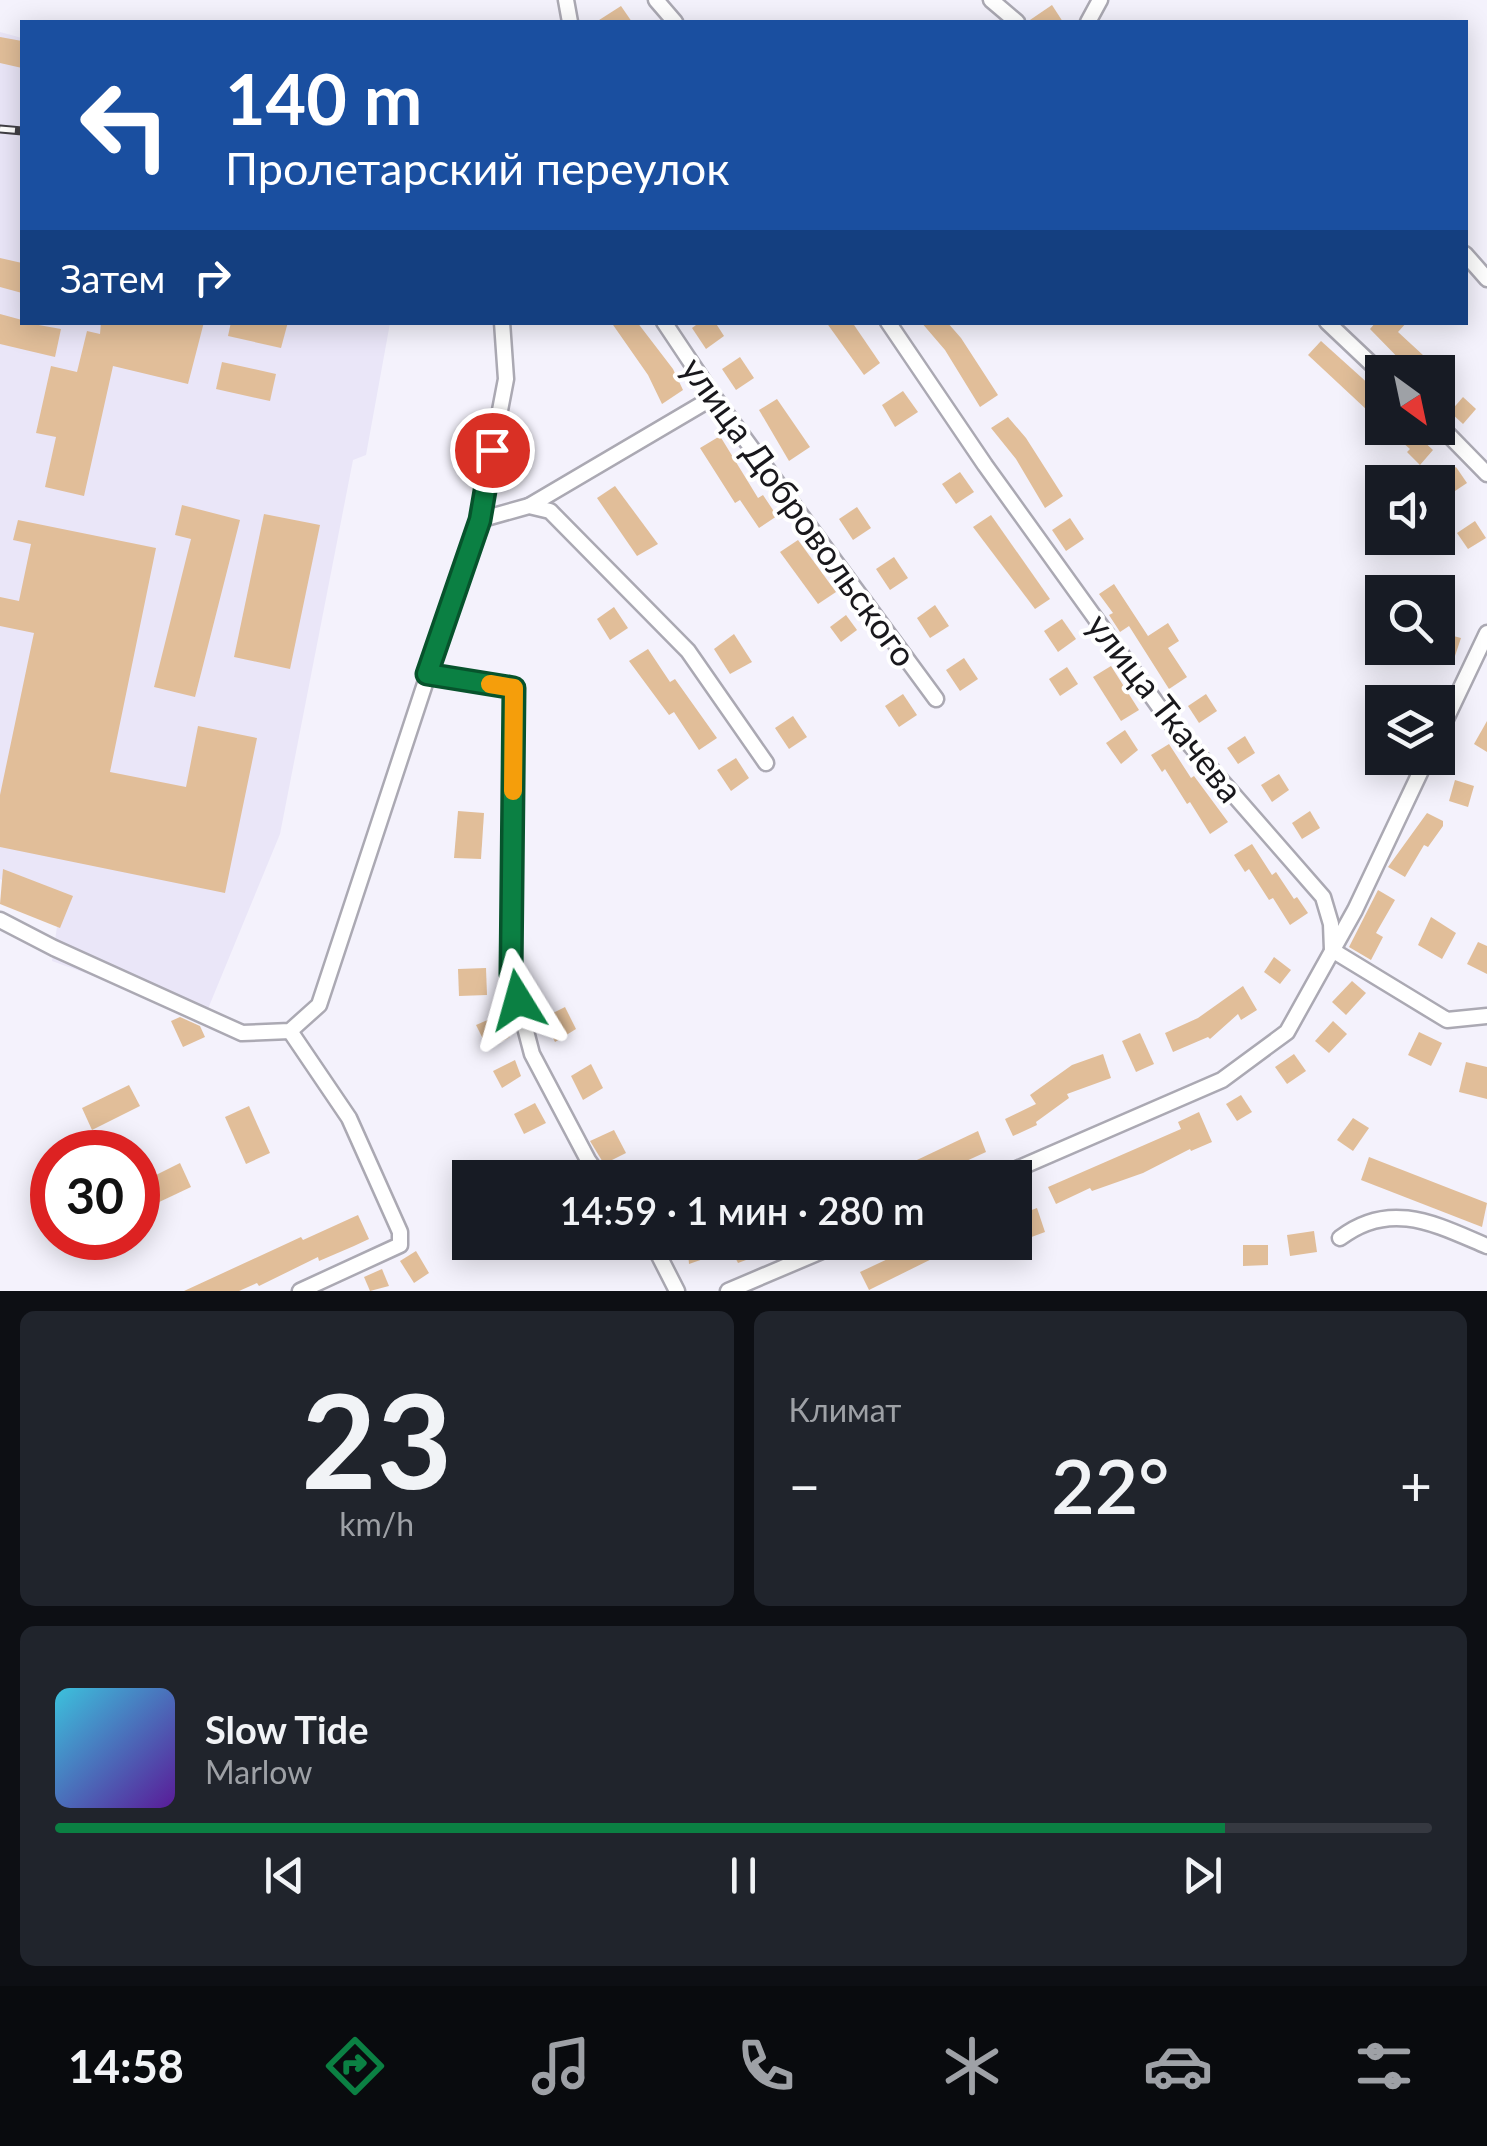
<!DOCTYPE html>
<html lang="ru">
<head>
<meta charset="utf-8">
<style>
	body { margin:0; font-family:Lato,sans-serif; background:#20242c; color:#f1f3f6; height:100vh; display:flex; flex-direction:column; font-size:38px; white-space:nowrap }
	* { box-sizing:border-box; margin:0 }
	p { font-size:32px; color:#9ea1a6 }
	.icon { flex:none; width:55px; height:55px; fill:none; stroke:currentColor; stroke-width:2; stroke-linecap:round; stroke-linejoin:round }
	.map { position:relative; height:1291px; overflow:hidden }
	.side { display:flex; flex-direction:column; gap:20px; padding:20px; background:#0d0f14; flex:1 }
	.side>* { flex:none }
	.guide { position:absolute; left:20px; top:20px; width:1448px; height:305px; border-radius:0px; box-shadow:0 5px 25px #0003; background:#1a4fa0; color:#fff; overflow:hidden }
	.needle { width:65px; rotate:147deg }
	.buttons { position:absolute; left:1365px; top:355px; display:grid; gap:20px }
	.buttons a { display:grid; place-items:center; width:90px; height:90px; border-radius:0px; background:#171b24; box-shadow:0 5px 25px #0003; font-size:50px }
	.speed { position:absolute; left:30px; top:1130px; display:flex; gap:20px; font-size:50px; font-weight:700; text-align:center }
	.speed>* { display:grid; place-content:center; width:130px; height:130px; border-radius:50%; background:#171b24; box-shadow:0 5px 25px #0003; line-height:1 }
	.speed .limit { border:15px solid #d22; background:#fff; color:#111 }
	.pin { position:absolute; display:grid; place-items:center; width:85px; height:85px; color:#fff; margin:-42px; border:5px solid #fff; border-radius:50%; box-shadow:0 2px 10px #0007 }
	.me { position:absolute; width:110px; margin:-55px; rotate:352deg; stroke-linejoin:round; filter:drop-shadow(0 0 8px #0008) }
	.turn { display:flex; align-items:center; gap:35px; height:210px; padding:0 40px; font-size:45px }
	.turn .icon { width:130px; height:130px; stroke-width:2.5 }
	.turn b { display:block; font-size:70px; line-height:85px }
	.then { display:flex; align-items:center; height:95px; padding:0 40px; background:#0003; gap:20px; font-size:38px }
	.big { font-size:75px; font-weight:600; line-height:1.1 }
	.side .widget { flex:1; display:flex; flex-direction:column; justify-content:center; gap:15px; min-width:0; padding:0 35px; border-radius:15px; background:#20242c }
	.side .dial { align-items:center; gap:0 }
	.dial b { font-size:130px; line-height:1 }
	.song { display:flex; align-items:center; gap:30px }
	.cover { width:120px; height:120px; border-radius:15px; background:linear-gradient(135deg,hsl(190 70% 55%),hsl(270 70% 35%)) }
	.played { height:10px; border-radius:5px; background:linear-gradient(90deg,#0b8043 85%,#363941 85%) }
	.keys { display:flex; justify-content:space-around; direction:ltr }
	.heat { display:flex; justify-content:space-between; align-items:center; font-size:55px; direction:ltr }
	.side .tiles { flex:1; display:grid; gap:20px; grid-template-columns:1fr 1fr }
	.widget:last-child { grid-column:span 2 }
	.trip { position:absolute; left:452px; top:1160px; width:580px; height:100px; border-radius:0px; background:#171b24; box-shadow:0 5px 25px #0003; font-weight:600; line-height:100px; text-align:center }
	.tab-bar { display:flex; height:160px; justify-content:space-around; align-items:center; background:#090b0e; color:#9ea1a6 }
	.tab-bar .icon { width:70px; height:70px }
	.tab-bar .current { color:#0b8043 }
	.tab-bar b { font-size:45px; color:#f1f3f6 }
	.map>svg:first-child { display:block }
	.built { fill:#eae6f8 }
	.building { fill:#e1be99 }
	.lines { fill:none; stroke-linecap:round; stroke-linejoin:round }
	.minor-casing { stroke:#aba9b3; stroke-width:19 }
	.minor { stroke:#fff; stroke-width:14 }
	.rail-casing { stroke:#413f45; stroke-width:9 }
	.rail { stroke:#fff; stroke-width:5; stroke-dasharray:15; stroke-linecap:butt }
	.route-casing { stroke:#07532c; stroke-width:25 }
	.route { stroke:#0b8043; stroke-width:18 }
	.slow { stroke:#f59e0b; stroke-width:18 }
	.labels { text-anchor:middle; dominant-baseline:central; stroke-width:8; stroke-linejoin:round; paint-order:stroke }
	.street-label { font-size:35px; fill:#19181c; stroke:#fff }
</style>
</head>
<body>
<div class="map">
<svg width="1487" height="1291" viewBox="0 0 1487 1291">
	<rect width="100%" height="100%" fill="#f4f2fc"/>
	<!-- built -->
	<polygon class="built" points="0,32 22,38 22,322 390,323 366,455 353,460 280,834 205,1016 52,961 59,913 0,879"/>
	<!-- building -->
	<g class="building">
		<polygon points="1052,5 1063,22 1027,22"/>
		<polygon points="621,6 632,22 596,22"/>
		<polygon points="0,37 22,41 22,68 0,63"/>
		<polygon points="0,258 22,263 22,293 0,287"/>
		<polygon points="0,314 22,320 22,322 61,329 55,357 0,344"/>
		<polygon points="101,322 204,322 188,384 113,366 84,496 45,487 56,437 36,433 51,366 77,372 87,331 100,334"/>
		<polygon points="231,322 288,322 281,348 228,336"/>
		<polygon points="611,322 637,322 673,369 683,390 662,404 648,375"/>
		<polygon points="700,322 715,322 724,336 706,349 692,328"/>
		<polygon points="826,322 852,322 880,363 864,375"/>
		<polygon points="921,322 947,322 961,338 998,395 980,407 945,350"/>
		<polygon points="1376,322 1407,322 1398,332 1424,356 1411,371 1370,329"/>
		<polygon points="1321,341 1382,396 1382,424 1308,355"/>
		<polygon points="740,357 754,378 736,390 722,369"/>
		<polygon points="222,362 276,374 270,401 216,389"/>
		<polygon points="903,391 918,412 895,427 882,405"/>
		<polygon points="1463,397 1476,409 1463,424 1450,412"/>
		<polygon points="777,399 810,447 789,461 759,410"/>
		<polygon points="1008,417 1026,438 1063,496 1045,508 1016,459 991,428"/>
		<polygon points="1386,428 1409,428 1433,450 1420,465 1407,452 1410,449"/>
		<polygon points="720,436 758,498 763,495 777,516 759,528 740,500 735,503 700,448"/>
		<polygon points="1456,467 1467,483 1449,495 1438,478"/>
		<polygon points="960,472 974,492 956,504 942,484"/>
		<polygon points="615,486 658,544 637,556 597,498"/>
		<polygon points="182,505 240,520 195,697 154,687 191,539 175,535"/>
		<polygon points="857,507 871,528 853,540 839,519"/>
		<polygon points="264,514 320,525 290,669 234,657"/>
		<polygon points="991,515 1050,599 1035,609 973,527"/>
		<polygon points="1070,518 1084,539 1066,551 1052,530"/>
		<polygon points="18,520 156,548 110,772 186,787 198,726 257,738 225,893 0,847 0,795 34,633 0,626 0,597 19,601 31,544 13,540"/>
		<polygon points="1475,521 1486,538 1468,549 1457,533"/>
		<polygon points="798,540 836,592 818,604 780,552"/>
		<polygon points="894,557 908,578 890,590 876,569"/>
		<polygon points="1114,584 1148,636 1168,623 1179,641 1168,648 1187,677 1169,689 1129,626 1120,632 1109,615 1113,613 1099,594"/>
		<polygon points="935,605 949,626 930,638 917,618"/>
		<polygon points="614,607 628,628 610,640 597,619"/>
		<polygon points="846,615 857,630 841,642 830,627"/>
		<polygon points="1062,619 1076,639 1058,652 1044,631"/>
		<polygon points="1442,633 1461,638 1454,659 1436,653"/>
		<polygon points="734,634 752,662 730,674 714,649"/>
		<polygon points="648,649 670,682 675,679 717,738 699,750 674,712 669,715 629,661"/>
		<polygon points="964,658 978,679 960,691 946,670"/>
		<polygon points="1111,666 1139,710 1121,721 1093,677"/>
		<polygon points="1067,667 1078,684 1060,696 1049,679"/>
		<polygon points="1415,685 1434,690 1430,702 1410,702"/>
		<polygon points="903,694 917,715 899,727 885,706"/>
		<polygon points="1206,694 1217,711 1199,723 1188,706"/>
		<polygon points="793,716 807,737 789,749 775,728"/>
		<polygon points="1487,721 1487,752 1474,744"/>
		<polygon points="1125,730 1138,750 1121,764 1106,743"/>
		<polygon points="1245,736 1255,753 1238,764 1227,748"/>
		<polygon points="1169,744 1191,778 1194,776 1228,822 1210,834 1190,802 1187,804 1165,769 1162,772 1151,755"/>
		<polygon points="736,758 749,778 731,791 717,770"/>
		<polygon points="1279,774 1289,790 1272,802 1261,785"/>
		<polygon points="1455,780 1474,786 1468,807 1449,801"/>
		<polygon points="458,811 484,813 481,859 454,858"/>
		<polygon points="1310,811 1320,828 1302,839 1292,823"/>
		<polygon points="1427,813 1443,821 1443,826 1428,847 1424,845 1405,877 1388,867"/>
		<polygon points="1252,844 1272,875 1276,872 1294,899 1297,897 1308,913 1290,925 1273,898 1269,900 1249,869 1245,872 1234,855"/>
		<polygon points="3,869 73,896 60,928 0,904"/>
		<polygon points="1378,890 1395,900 1376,933 1383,937 1371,960 1349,947"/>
		<polygon points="1431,917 1456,933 1442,959 1418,945"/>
		<polygon points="1478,942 1487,946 1487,974 1467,964"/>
		<polygon points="1274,957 1291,970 1280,984 1264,972"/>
		<polygon points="486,968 487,995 459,996 458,969"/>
		<polygon points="1352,981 1366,993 1346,1015 1332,1002"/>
		<polygon points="1243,986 1257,1010 1241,1020 1238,1014 1210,1039 1208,1037 1173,1052 1165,1033 1198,1018"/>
		<polygon points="565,1007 576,1029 555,1042 543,1018"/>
		<polygon points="499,1015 510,1037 488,1049 476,1025"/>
		<polygon points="180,1017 200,1026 205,1037 183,1047 171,1021"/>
		<polygon points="1333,1021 1347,1034 1329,1053 1315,1041"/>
		<polygon points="1419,1032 1442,1043 1431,1066 1408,1055"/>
		<polygon points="1140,1033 1154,1064 1136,1072 1122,1041"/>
		<polygon points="1103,1054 1111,1078 1067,1094 1069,1098 1036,1122 1037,1125 1013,1136 1005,1119 1036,1104 1030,1095 1072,1065"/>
		<polygon points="1294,1054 1306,1071 1287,1084 1275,1067"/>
		<polygon points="515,1060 521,1076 502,1088 493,1071"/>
		<polygon points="1466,1062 1487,1067 1487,1099 1459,1092"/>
		<polygon points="591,1064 603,1088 583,1100 571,1076"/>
		<polygon points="129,1085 140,1106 92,1130 82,1108"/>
		<polygon points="1241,1095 1252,1112 1237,1121 1226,1104"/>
		<polygon points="535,1103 546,1123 524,1134 514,1114"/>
		<polygon points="249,1106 270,1153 246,1164 225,1117"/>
		<polygon points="1199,1112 1212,1142 1191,1151 1190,1149 1143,1173 1092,1191 1090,1188 1056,1204 1048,1187 1181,1129 1178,1122"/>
		<polygon points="1353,1118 1369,1128 1353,1151 1337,1140"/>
		<polygon points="614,1130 626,1153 604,1164 590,1141"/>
		<polygon points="978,1131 986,1152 929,1178 879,1178"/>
		<polygon points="1369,1157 1487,1203 1482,1227 1361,1180"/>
		<polygon points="180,1163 191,1187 138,1212 138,1184"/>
		<polygon points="1037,1208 1045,1232 1015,1243 1015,1216"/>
		<polygon points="358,1215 369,1239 354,1246 319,1261 318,1257 259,1286 257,1283 239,1291 184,1291 301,1237 303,1240"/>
		<polygon points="1314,1231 1317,1252 1290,1256 1287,1235"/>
		<polygon points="687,1242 707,1242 709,1257 689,1264"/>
		<polygon points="727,1242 791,1242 791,1243 738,1263"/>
		<polygon points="924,1242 966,1242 869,1290 860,1272"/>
		<polygon points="1243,1245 1268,1245 1268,1265 1243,1266"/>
		<polygon points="416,1251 429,1273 414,1283 400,1261"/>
		<polygon points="382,1269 389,1286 370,1291 364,1277"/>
	</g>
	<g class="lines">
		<!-- minor casing -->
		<g class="minor-casing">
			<g id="minor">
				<polyline points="566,0 570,22"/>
				<polyline points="656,0 675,22"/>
				<polyline points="991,0 1017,22"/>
				<polyline points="1088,22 1100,0"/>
				<polyline points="1465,254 1487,279"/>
				<polyline points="664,322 714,397 936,699"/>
				<polyline points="888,322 985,465 1170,722 1323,897 1331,924 1332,950 1447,1020 1487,1016"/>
				<polyline points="1327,322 1382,374"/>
				<polyline points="1438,424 1487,474"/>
				<polyline points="529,506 714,397"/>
				<polyline points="479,520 529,506 550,511 688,651 766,763"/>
				<polyline points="427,674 514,688 511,974 532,1054 588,1160 601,1178"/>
				<polyline points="1438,736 1487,633"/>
				<polyline points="0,920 54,948 242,1033 290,1031 319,1005 479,520 506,379 502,322"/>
				<polyline points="290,1031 349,1118 400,1232 400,1245 300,1291"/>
				<polyline points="996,1178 1222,1080 1287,1032 1355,910 1427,758"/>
				<path d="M1340,1238C1391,1199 1437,1225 1487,1246"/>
				<polyline points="652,1242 677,1291"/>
				<polyline points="728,1291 843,1242"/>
			</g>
		</g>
		<!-- minor -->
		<use href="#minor" class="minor"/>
		<!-- rail casing -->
		<g class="rail-casing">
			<polyline id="rail" points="0,129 22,131"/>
		</g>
		<!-- rail -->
		<use href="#rail" class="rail"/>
	</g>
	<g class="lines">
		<!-- route casing -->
		<g class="route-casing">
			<polyline id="route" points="492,450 480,520 427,674 514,688 511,974 518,1000"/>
		</g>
		<!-- route -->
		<use href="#route" class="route"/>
		<!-- slow -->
		<polyline class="slow" points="490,684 514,688 513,791"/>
	</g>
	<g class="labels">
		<!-- street labels -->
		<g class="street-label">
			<text transform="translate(800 511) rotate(54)">улица Добровольского</text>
			<text transform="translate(1166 707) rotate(52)">улица Ткачева</text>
		</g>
	</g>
</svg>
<div class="buttons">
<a><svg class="needle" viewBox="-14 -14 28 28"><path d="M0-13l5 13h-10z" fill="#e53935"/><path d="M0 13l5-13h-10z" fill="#9ea1a6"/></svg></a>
<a><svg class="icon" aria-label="sound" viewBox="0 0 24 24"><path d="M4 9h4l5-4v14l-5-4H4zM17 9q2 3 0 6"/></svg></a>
<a><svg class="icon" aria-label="search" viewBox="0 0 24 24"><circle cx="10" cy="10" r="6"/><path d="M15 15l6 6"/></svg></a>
<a><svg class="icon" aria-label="layers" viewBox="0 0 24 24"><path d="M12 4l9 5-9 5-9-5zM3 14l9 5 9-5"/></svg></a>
</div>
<div class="speed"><div class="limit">30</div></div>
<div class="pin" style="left:492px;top:450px;background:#d93025"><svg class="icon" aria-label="arrive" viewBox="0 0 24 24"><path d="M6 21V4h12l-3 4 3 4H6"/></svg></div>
<svg class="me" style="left:518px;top:1000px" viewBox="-20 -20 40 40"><path d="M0-17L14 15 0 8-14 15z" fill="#0b8043" stroke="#fff" stroke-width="4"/></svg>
<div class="trip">14:59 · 1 мин · 280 m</div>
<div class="guide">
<div class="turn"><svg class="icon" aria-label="left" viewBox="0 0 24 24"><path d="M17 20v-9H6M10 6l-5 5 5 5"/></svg><div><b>140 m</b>Пролетарский переулок</div></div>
<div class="then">Затем<svg class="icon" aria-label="right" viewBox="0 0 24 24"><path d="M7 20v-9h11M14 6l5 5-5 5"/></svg></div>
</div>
</div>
<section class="side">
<div class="tiles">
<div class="widget dial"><b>23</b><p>km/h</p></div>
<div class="widget"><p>Климат</p>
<div class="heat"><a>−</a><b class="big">22°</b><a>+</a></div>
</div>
<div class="widget">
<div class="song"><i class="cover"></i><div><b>Slow Tide</b><p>Marlow</p></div></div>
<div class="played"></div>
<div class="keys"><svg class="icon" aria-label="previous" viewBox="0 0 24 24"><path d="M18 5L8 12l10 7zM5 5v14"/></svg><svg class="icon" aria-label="pause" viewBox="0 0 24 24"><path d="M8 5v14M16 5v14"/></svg><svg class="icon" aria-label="next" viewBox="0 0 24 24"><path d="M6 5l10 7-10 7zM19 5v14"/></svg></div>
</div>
</div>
</section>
<nav class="tab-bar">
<b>14:58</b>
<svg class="icon current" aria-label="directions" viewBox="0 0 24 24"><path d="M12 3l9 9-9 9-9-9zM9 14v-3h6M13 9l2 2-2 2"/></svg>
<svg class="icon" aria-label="music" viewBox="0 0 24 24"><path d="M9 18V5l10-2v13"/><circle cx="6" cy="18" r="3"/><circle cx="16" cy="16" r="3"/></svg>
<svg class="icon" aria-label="phone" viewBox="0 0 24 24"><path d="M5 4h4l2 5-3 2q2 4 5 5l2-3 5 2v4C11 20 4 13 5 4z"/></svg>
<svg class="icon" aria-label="climate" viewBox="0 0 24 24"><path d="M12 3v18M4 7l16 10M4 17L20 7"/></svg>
<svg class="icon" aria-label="car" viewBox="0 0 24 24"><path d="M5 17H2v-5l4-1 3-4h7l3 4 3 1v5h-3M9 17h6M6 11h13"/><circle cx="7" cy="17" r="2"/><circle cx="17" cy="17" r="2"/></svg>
<svg class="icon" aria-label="filters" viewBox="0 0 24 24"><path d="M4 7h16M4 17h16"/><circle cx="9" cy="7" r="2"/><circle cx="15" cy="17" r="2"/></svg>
</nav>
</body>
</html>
